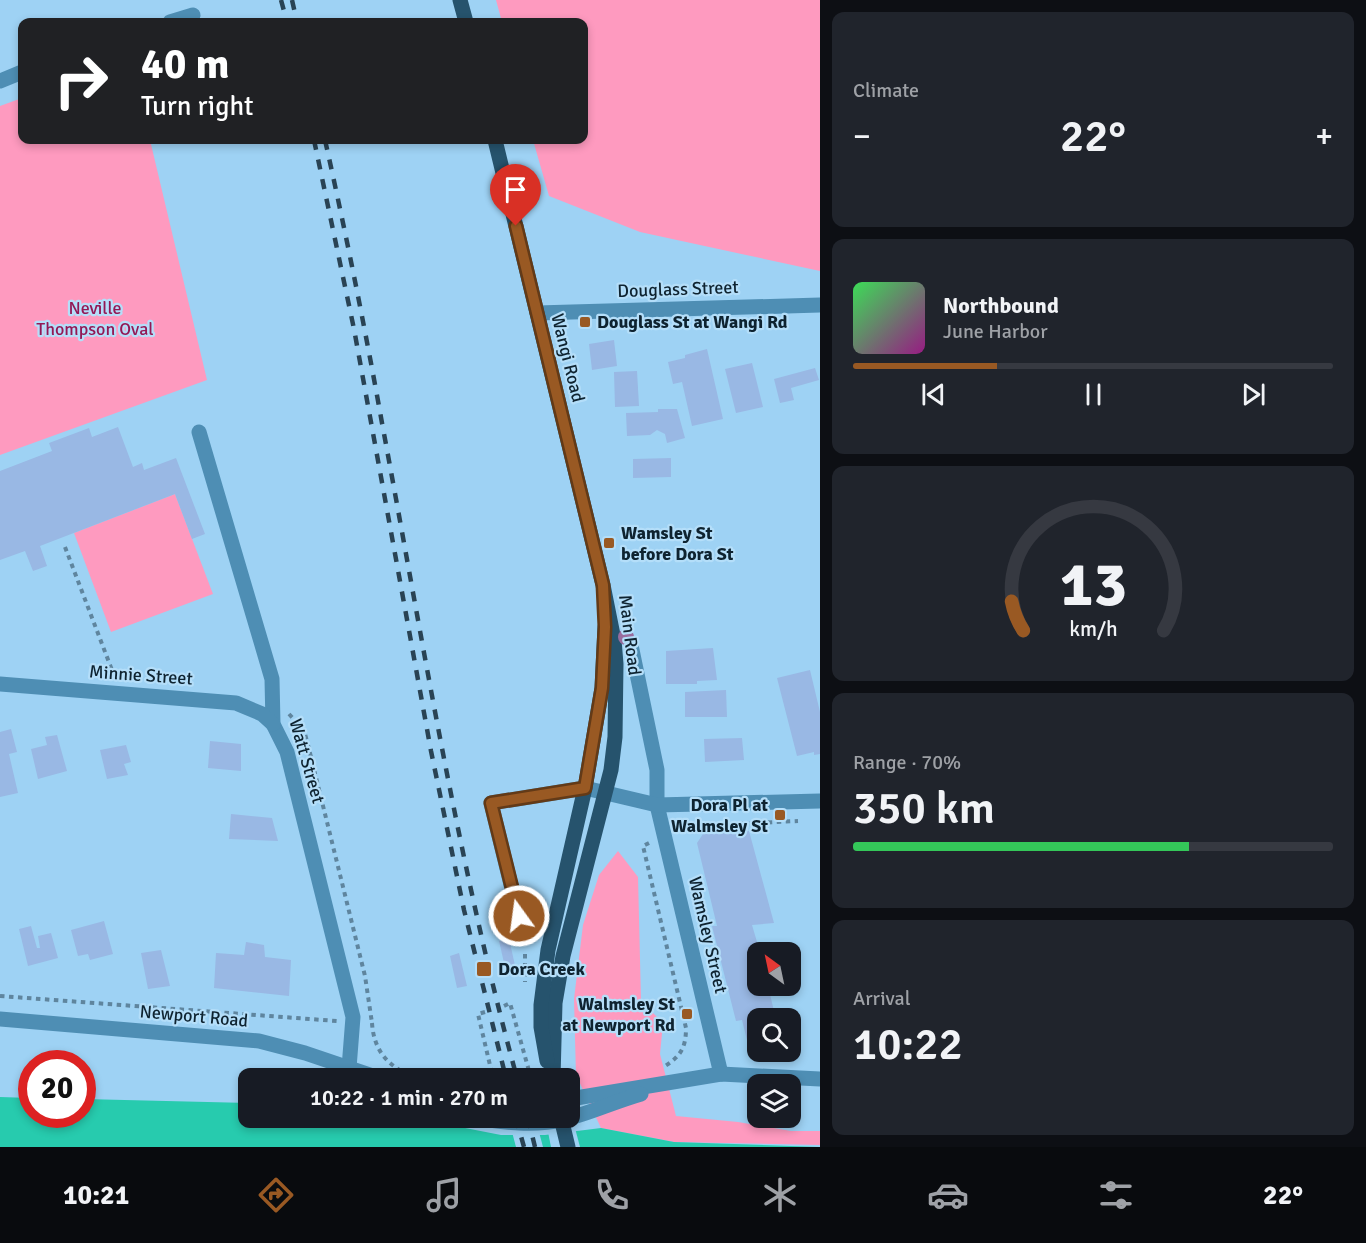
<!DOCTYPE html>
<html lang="en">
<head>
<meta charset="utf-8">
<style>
	body { margin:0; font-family:Signika,sans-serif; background:#20242c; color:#f1f3f6; height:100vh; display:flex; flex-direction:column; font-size:22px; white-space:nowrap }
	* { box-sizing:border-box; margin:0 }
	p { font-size:20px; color:#9ea1a6 }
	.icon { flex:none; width:33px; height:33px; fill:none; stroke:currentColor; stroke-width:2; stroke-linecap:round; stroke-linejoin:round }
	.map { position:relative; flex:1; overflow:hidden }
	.panel { display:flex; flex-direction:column; gap:12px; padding:12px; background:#0d0f14; width:546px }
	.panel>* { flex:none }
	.hud { position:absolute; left:18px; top:18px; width:570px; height:126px; border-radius:12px; box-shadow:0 3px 9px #0003; background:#202124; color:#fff; overflow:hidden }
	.needle { width:39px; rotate:327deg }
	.tools { position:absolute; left:747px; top:942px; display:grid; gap:12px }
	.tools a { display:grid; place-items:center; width:54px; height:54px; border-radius:12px; background:#171b24; box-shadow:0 3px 9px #0003; font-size:30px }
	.speed { position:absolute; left:18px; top:1050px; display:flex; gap:12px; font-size:30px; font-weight:700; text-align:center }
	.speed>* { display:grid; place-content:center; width:78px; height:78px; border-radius:50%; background:#171b24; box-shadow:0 3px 9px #0003; line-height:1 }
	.speed .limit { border:9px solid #d22; background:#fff; color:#111 }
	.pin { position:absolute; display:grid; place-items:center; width:51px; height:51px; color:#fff; margin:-62px -26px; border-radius:50% 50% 50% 0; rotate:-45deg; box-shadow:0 0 6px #0007 }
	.pin .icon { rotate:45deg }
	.me { position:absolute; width:66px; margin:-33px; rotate:346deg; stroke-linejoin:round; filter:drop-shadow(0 0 4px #0008) }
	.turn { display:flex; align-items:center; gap:21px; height:126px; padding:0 24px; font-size:27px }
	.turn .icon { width:78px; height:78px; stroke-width:2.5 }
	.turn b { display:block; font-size:42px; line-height:51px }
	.big { font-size:45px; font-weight:600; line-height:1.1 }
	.panel .tile { flex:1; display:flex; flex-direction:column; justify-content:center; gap:9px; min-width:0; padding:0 21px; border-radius:12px; background:#20242c }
	.panel .dial { align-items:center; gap:0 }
	.dial svg { height:156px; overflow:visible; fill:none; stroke:#363941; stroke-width:7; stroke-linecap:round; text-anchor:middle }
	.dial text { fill:#f1f3f6; stroke:none }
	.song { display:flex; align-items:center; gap:18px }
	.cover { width:72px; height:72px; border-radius:9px; background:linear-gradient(135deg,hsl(130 70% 55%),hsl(310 70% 35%)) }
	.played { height:6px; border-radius:3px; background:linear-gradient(90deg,#995923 30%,#363941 30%) }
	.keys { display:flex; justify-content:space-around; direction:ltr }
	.heat { display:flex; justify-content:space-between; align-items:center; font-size:33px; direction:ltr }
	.charge { height:9px; border-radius:4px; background:linear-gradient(90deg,#34c759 70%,#363941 0) }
	.trip { position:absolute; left:238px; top:1068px; width:342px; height:60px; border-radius:12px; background:#171b24; box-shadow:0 3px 9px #0003; font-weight:600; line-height:60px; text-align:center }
	.menu { display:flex; height:96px; justify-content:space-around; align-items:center; background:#090b0e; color:#9ea1a6 }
	.menu .icon { width:42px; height:42px }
	.menu .selected { color:#995923 }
	.menu b { font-size:27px; color:#f1f3f6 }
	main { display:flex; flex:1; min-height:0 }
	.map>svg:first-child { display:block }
	.green { fill:#fe9abf }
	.water { fill:#27cbae }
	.pier { fill:#9ed2f4 }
	.building { fill:#99b8e4 }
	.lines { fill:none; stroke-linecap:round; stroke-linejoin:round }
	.path { stroke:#5f859e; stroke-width:4; stroke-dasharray:4.5 4.5; stroke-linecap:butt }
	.minor { stroke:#4e8eb4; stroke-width:15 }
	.major { stroke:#26536d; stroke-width:15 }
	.rail { stroke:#294354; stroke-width:4.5; stroke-dasharray:10 10; stroke-linecap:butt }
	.major-bridge { stroke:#26536d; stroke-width:15 }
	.tree { fill:#986c9d }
	.route-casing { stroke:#633a17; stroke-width:15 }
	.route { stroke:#995923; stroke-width:10 }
	.poi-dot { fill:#995923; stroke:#b4def9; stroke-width:2 }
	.labels { text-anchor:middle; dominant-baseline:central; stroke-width:4.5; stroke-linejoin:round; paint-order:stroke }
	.street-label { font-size:18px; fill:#0e2330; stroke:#b4def9 }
	.park-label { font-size:18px; fill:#931855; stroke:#b4def9 }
	.poi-label { font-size:18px; font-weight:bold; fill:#0e2330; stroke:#b4def9; text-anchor:start }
</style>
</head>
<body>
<main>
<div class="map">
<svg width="820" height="1147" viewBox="0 0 820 1147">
	<rect width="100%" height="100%" fill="#9ed2f4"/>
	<!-- green -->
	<g class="green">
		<polygon points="496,0 820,0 820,271 640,232 549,196 533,140 584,140 584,22 502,22"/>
		<polygon points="22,98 22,140 150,140 207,380 0,455 0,106"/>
		<polygon points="175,494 213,594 111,632 74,533"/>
		<polygon points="618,851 638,877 641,1001 663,1023 660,1054 676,1116 738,1122 791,1131 820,1131 820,1145 674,1142 601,1128 576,1075 574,999 583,925 599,875"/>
	</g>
	<!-- water -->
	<polygon class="water" points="0,1097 31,1098 32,1114 82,1114 83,1099 249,1103 249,1118 414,1118 501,1135 545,1135 601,1128 674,1142 820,1147 0,1147"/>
	<!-- pier -->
	<g class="pier">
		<polygon points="575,1128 580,1147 551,1147 548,1132"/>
		<polygon points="512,1132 539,1132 543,1147 516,1147"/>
	</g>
	<!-- building -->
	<g class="building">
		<polygon points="614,340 617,366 592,370 589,344"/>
		<polygon points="707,349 723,419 692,426 682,382 673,384 668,362 685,358 685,355"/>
		<polygon points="752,363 763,407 736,413 725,369"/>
		<polygon points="815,368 819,380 791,388 794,400 780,403 774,379"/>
		<polygon points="637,371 639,406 615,407 614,372"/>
		<polygon points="658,409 677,409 685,438 667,443 665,434 657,430 650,435 627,436 626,413 658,412"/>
		<polygon points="118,427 133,467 142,463 144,470 176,458 205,534 192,539 175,494 40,546 47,566 33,571 25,551 0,560 0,471 52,451 49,443 89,428 92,437"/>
		<polygon points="671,458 671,477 633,478 633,459"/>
		<polygon points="713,648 717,680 697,681 697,684 666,684 666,651"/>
		<polygon points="810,670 820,712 820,754 814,755 814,752 797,756 777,678"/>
		<polygon points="726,690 727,717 685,717 685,692"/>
		<polygon points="11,729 17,752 9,754 18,793 0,797 0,732"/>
		<polygon points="57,735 67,771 38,779 31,749 47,745 45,737"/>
		<polygon points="742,738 744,760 705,762 704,739"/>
		<polygon points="210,741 241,744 241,771 208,768"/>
		<polygon points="126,745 131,762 124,764 128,775 107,779 100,750"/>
		<polygon points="231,814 272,818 278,841 229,839"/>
		<polygon points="705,831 749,831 774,923 752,925 760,952 758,952 758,986 768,986 774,1011 780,1009 783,1018 758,1018 758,1051 748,1044 742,1020 736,1021 712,926 717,926 697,843"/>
		<polygon points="104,921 113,954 90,960 88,954 78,956 71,930"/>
		<polygon points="31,926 37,948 40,948 38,936 51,933 58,958 28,966 19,929"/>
		<polygon points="509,939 517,974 507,976 499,941"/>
		<polygon points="246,942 264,945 265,957 291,960 289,996 214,988 216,953 244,955"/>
		<polygon points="161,950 170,986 148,989 141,953"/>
		<polygon points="459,953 467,986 457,988 450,956"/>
	</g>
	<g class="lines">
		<!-- path -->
		<g class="path">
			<polyline points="65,547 115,678"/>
			<polyline points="289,714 304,730 308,745 365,976 372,1023"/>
			<polyline points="679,831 689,826 798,821"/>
			<path d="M649,843L643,846L686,1028C686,1047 681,1056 665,1066"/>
			<polyline points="525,954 525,982"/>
			<polyline points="0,996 337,1021"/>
			<polyline points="504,1006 510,1003 531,1078"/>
			<polyline points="485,1012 478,1014 493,1078"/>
			<path d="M372,1023C374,1053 390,1068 417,1078"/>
		</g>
		<!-- minor -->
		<g class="minor">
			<polyline points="170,22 193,15"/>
			<polyline points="0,81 22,72"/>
			<polyline points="537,313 820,305"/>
			<polyline points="199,432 272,679 273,724 287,752 353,1017 349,1068"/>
			<polyline points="631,645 657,770 657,805 721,1074"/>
			<polyline points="0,684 236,703 262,714 273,724"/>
			<polyline points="524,938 491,803 585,788 657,805 820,801"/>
			<polyline points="0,1019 259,1041 305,1053 379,1078"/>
			<polyline points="570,1099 721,1074 820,1079"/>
			<path d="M482,1118C494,1122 507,1122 519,1123C568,1126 596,1107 641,1094"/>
		</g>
		<!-- major -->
		<g class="major">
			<polyline points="460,0 466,22"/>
			<polyline points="495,140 603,585 614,640 616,664 615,737 611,770 563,956 555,1003 553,1078"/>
			<polyline points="547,1061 541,1027 541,1005 548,950 585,788 602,688 605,627"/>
		</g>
		<!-- rail -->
		<g class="rail">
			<polyline points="281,0 287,22"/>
			<polyline points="292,0 297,22"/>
			<polyline points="314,140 354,329 431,751 464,910 506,1078"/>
			<path d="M325,140C346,234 365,328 382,423C423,642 458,863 517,1078"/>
			<polyline points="516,1118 524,1147"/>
			<polyline points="528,1118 535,1147"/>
		</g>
		<!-- major-bridge -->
		<polyline class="major-bridge" points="561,1118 568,1147"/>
	</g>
	<!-- trees -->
	<circle class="tree" cx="626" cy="637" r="8"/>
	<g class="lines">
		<!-- route casing -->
		<g class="route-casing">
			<polyline id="route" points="516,226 603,585 605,627 602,688 585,788 491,803 519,916"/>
		</g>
		<!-- route -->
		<use href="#route" class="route"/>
	</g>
	<!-- markers -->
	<g class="poi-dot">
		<rect x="579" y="316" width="12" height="12" rx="3"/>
		<rect x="603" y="537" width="12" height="12" rx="3"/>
		<rect x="774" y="809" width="12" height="12" rx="3"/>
		<rect x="476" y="961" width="16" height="16" rx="3"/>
		<rect x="681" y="1008" width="12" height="12" rx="3"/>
	</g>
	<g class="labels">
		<!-- street labels -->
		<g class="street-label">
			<text transform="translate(678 289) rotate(-2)">Douglass Street</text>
			<text transform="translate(568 358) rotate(76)">Wangi Road</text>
			<text transform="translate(630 635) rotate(83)">Main Road</text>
			<text transform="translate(141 675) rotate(4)">Minnie Street</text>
			<text transform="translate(307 761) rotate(74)">Watt Street</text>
			<text transform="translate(708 935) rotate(77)">Wamsley Street</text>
			<text transform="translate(194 1016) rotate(5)">Newport Road</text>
		</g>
		<!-- park labels -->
		<g class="park-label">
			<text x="95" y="308">Neville<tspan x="95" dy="21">Thompson Oval</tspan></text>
		</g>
		<!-- poi labels -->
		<g class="poi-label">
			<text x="597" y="322">Douglass St at Wangi Rd</text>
			<text x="621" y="533">Wamsley St<tspan x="621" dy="21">before Dora St</tspan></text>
			<text x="768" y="805" text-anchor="end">Dora Pl at<tspan x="768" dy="21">Walmsley St</tspan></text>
			<text x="498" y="969">Dora Creek</text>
			<text x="675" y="1004" text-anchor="end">Walmsley St<tspan x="675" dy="21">at Newport Rd</tspan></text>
		</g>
	</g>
</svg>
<div class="tools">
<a><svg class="needle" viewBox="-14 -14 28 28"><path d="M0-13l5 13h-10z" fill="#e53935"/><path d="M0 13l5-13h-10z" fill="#9ea1a6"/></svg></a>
<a><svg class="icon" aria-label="search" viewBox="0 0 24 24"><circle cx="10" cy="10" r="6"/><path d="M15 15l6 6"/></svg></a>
<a><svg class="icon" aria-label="layers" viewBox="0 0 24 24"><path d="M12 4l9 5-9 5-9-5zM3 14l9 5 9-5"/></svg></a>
</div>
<div class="speed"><div class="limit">20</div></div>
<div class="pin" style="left:516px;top:226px;background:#d93025"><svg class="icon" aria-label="arrive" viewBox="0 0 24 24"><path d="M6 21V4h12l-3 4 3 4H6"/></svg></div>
<svg class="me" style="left:519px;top:916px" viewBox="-20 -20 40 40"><circle r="17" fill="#995923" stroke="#fff" stroke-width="3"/><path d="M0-11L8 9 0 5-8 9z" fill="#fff"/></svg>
<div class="trip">10:22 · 1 min · 270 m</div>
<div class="hud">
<div class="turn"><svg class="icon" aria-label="right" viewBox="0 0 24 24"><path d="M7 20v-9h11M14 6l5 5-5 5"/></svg><div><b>40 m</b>Turn right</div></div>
</div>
</div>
<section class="panel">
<div class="tile"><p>Climate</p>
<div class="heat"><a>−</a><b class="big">22°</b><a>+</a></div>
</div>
<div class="tile">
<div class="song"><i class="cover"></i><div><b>Northbound</b><p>June Harbor</p></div></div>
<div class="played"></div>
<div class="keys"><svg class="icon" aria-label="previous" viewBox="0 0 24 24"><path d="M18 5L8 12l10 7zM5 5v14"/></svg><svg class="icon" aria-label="pause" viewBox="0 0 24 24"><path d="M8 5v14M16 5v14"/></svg><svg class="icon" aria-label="next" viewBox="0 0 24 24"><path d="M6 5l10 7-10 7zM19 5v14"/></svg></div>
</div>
<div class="tile dial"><svg viewBox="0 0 100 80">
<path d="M14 69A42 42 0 1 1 86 69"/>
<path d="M14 69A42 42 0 0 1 8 54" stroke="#995923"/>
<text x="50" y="56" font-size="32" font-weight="700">13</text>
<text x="50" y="72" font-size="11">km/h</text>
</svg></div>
<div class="tile"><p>Range · 70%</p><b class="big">350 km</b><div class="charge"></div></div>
<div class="tile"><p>Arrival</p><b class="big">10:22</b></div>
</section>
</main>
<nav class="menu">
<b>10:21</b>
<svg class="icon selected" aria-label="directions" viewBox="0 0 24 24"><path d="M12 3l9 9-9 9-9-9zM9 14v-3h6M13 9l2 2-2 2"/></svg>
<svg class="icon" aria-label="music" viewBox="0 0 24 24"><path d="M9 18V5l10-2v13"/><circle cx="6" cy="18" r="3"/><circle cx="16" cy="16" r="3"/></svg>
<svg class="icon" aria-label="phone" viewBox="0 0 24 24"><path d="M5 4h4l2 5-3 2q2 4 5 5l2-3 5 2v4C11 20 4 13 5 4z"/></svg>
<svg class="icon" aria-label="climate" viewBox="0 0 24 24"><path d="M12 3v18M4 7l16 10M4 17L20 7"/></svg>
<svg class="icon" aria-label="car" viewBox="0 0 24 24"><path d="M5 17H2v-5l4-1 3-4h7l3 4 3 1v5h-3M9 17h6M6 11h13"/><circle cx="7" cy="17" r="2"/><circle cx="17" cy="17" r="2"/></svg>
<svg class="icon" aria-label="filters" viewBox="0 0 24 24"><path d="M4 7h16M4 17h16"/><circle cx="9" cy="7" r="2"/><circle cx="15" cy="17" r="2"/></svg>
<b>22°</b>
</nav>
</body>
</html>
